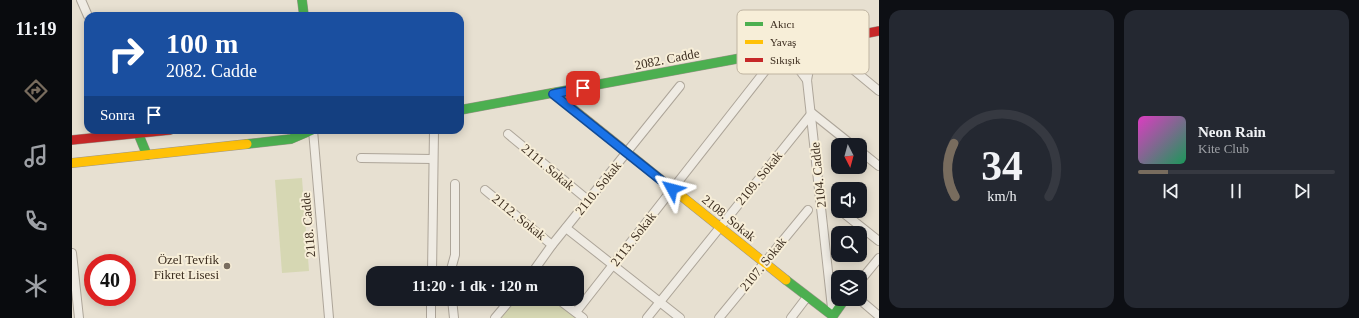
<!DOCTYPE html>
<html lang="tr">
<head>
<meta charset="utf-8">
<style>
	body { margin:0; font-family:"Times New Roman",serif; background:#242831; color:#f1f3f6; height:100vh; display:flex; flex-direction:column; font-size:15px; white-space:nowrap }
	* { box-sizing:border-box; margin:0 }
	p { font-size:13px; color:#9ea1a6 }
	.icon { flex:none; width:22px; height:22px; fill:none; stroke:currentColor; stroke-width:2; stroke-linecap:round; stroke-linejoin:round }
	.map { position:relative; flex:1; overflow:hidden }
	.drawer { display:flex; flex-direction:column; gap:10px; padding:10px; background:#0d0f14; width:480px }
	.drawer>* { flex:none }
	.guide { position:absolute; left:12px; top:12px; width:380px; height:122px; border-radius:12px; box-shadow:0 2px 10px #0003; background:#1a4fa0; color:#fff; overflow:hidden }
	.needle { width:26px; rotate:174deg }
	.controls { position:absolute; left:759px; top:138px; display:grid; gap:8px }
	.controls a { display:grid; place-items:center; width:36px; height:36px; border-radius:8px; background:#171b24; box-shadow:0 2px 10px #0003; font-size:20px }
	.speed { position:absolute; left:12px; top:254px; display:flex; gap:8px; font-size:20px; font-weight:700; text-align:center }
	.speed>* { display:grid; place-content:center; width:52px; height:52px; border-radius:50%; background:#171b24; box-shadow:0 2px 10px #0003; line-height:1 }
	.speed .limit { border:6px solid #d22; background:#fff; color:#111 }
	.pin { position:absolute; display:grid; place-items:center; width:34px; height:34px; color:#fff; margin:-17px; border-radius:8px; box-shadow:0 2px 6px #0006 }
	.me { position:absolute; width:44px; margin:-22px; rotate:308deg; stroke-linejoin:round; filter:drop-shadow(0 0 3px #0008) }
	.turn { display:flex; align-items:center; gap:14px; height:84px; padding:0 16px; font-size:18px }
	.turn .icon { width:52px; height:52px; stroke-width:2.5 }
	.turn b { display:block; font-size:28px; line-height:34px }
	.then { display:flex; align-items:center; height:38px; padding:0 16px; background:#0003; gap:8px; font-size:15px }
	.drawer .tile { flex:1; display:flex; flex-direction:column; justify-content:center; gap:6px; min-width:0; padding:0 14px; border-radius:12px; background:#242831 }
	.drawer .dial { align-items:center; gap:0 }
	.dial svg { height:104px; overflow:visible; fill:none; stroke:#363941; stroke-width:7; stroke-linecap:round; text-anchor:middle }
	.dial text { fill:#f1f3f6; stroke:none }
	.song { display:flex; align-items:center; gap:12px }
	.cover { width:48px; height:48px; border-radius:6px; background:linear-gradient(135deg,hsl(310 70% 55%),hsl(150 70% 35%)) }
	.played { height:4px; border-radius:2px; background:linear-gradient(90deg,#786c5e 15%,#363941 15%) }
	.keys { display:flex; justify-content:space-around; direction:ltr }
	.drawer .tiles { flex:1; display:grid; gap:10px; grid-template-columns:repeat(2,1fr) }
	.trip { position:absolute; left:294px; top:266px; width:218px; height:40px; border-radius:12px; background:#171b24; box-shadow:0 2px 10px #0003; font-weight:700; line-height:40px; text-align:center }
	main { display:flex; flex:1; min-height:0 }
	.tabs { display:flex; flex-direction:column; width:72px; justify-content:space-around; align-items:center; background:#090b0e; color:#9ea1a6 }
	.tabs .icon { width:28px; height:28px }
	.tabs .current { color:#786c5e }
	.tabs b { font-size:18px; color:#f1f3f6 }
	.map>svg:first-child { display:block }
	.green { fill:#d6d7b3 }
	.lines { fill:none; stroke-linecap:round; stroke-linejoin:round }
	.street-casing { stroke:#ada599; stroke-width:10 }
	.fast-casing { stroke:#9c958a; stroke-width:10 }
	.slow-casing { stroke:#9c958a; stroke-width:10 }
	.jam-casing { stroke:#9c958a; stroke-width:10 }
	.street { stroke:#efebe3; stroke-width:8 }
	.fast { stroke:#4caf50; stroke-width:9 }
	.slow { stroke:#ffc107; stroke-width:9 }
	.jam { stroke:#c62828; stroke-width:9 }
	.route-casing { stroke:#114b97; stroke-width:10 }
	.route { stroke:#1a73e8; stroke-width:7 }
	.poi-dot { fill:#786c5e; stroke:#f7eed8; stroke-width:1.5 }
	.labels { text-anchor:middle; dominant-baseline:central; stroke-width:4; stroke-linejoin:round; paint-order:stroke }
	.street-label { font-size:13px; fill:#3d2e20; stroke:#f7eed8 }
	.poi-label { font-size:13px; fill:#3d2e20; stroke:#f7eed8; text-anchor:end }
	.key { fill:#f7eed8; stroke:#bfb4a1; stroke-width:1 }
	.key-label { font-size:11px; fill:#3d2e20 }
</style>
</head>
<body>
<main>
<nav class="tabs">
<b>11:19</b>
<svg class="icon current" aria-label="directions" viewBox="0 0 24 24"><path d="M12 3l9 9-9 9-9-9zM9 14v-3h6M13 9l2 2-2 2"/></svg>
<svg class="icon" aria-label="music" viewBox="0 0 24 24"><path d="M9 18V5l10-2v13"/><circle cx="6" cy="18" r="3"/><circle cx="16" cy="16" r="3"/></svg>
<svg class="icon" aria-label="phone" viewBox="0 0 24 24"><path d="M5 4h4l2 5-3 2q2 4 5 5l2-3 5 2v4C11 20 4 13 5 4z"/></svg>
<svg class="icon" aria-label="climate" viewBox="0 0 24 24"><path d="M12 3v18M4 7l16 10M4 17L20 7"/></svg>
</nav>
<div class="map">
<svg width="807" height="318" viewBox="0 0 807 318">
	<rect width="100%" height="100%" fill="#e7e0d1"/>
	<!-- green -->
	<g class="green">
		<polygon points="230,178 237,271 210,273 203,180"/>
		<polygon points="439,299 484,299 508,318 423,318"/>
	</g>
	<g class="lines">
		<!-- street casing -->
		<g class="street-casing">
			<g id="street">
				<polyline points="9,0 16,16"/>
				<polyline points="742,43 735,80 761,317"/>
				<polyline points="712,49 735,80"/>
				<polyline points="766,57 807,91"/>
				<polyline points="241,130 257,318"/>
				<polyline points="436,134 516,200"/>
				<polyline points="788,151 807,166"/>
				<polyline points="289,158 361,159"/>
				<polyline points="413,190 480,245"/>
				<polyline points="769,211 807,241"/>
				<polyline points="494,228 608,318"/>
				<polyline points="0,253 7,318"/>
				<polyline points="360,273 362,130"/>
				<polyline points="378,273 383,255 383,184"/>
				<polyline points="460,273 480,245 608,86"/>
				<polyline points="788,281 807,258"/>
				<polyline points="380,299 382,318"/>
				<polyline points="486,299 511,318"/>
				<polyline points="787,299 807,316"/>
				<polyline points="504,312 693,71"/>
				<polyline points="359,318 359,299"/>
				<polyline points="423,318 439,299"/>
				<polyline points="575,318 740,113 780,145"/>
				<polyline points="647,318 736,210"/>
				<polyline points="719,318 735,297"/>
			</g>
		</g>
		<!-- fast casing -->
		<g class="fast-casing">
			<g id="fast">
				<polyline points="230,0 232,16"/>
				<polyline points="388,110 691,54"/>
				<polyline points="66,133 75,155"/>
				<polyline points="175,144 219,139 240,130"/>
				<polyline points="714,280 761,316 773,299"/>
			</g>
		</g>
		<!-- slow casing -->
		<g class="slow-casing">
			<g id="slow">
				<polyline points="481,93 714,280"/>
				<polyline points="0,163 175,144"/>
			</g>
		</g>
		<!-- jam casing -->
		<g class="jam-casing">
			<g id="jam">
				<polyline points="691,54 807,31"/>
				<polyline points="0,140 98,130"/>
			</g>
		</g>
		<!-- street -->
		<use href="#street" class="street"/>
		<!-- fast -->
		<use href="#fast" class="fast"/>
		<!-- slow -->
		<use href="#slow" class="slow"/>
		<!-- jam -->
		<use href="#jam" class="jam"/>
	</g>
	<g class="lines">
		<!-- route casing -->
		<g class="route-casing">
			<polyline id="route" points="511,88 481,94 600,189"/>
		</g>
		<!-- route -->
		<use href="#route" class="route"/>
	</g>
	<!-- markers -->
	<circle class="poi-dot" cx="155" cy="266" r="4"/>
	<g class="labels">
		<!-- street labels -->
		<g class="street-label">
			<text transform="translate(595 59) rotate(-11)">2082. Cadde</text>
			<text transform="translate(476 167) rotate(40)">2111. Sokak</text>
			<text transform="translate(746 175) rotate(-96)">2104. Cadde</text>
			<text transform="translate(687 178) rotate(-51)">2109. Sokak</text>
			<text transform="translate(526 188) rotate(-51)">2110. Sokak</text>
			<text transform="translate(447 217) rotate(39)">2112. Sokak</text>
			<text transform="translate(657 218) rotate(39)">2108. Sokak</text>
			<text transform="translate(236 225) rotate(-95)">2118. Cadde</text>
			<text transform="translate(561 239) rotate(-52)">2113. Sokak</text>
			<text transform="translate(691 264) rotate(-51)">2107. Sokak</text>
		</g>
		<!-- poi labels -->
		<g class="poi-label">
			<text x="147" y="259">Özel Tevfik<tspan x="147" dy="15">Fikret Lisesi</tspan></text>
		</g>
	</g>
	<!-- legend -->
	<rect x="665" y="10" width="132" height="64" rx="6" class="key"/>
	<rect x="673" y="22" width="18" height="4" fill="#4caf50"/>
	<rect x="673" y="40" width="18" height="4" fill="#ffc107"/>
	<rect x="673" y="58" width="18" height="4" fill="#c62828"/>
	<g class="key-label">
		<text x="698" y="28">Akıcı</text>
		<text x="698" y="46">Yavaş</text>
		<text x="698" y="64">Sıkışık</text>
	</g>
</svg>
<div class="controls">
<a><svg class="needle" viewBox="-14 -14 28 28"><path d="M0-13l5 13h-10z" fill="#e53935"/><path d="M0 13l5-13h-10z" fill="#9ea1a6"/></svg></a>
<a><svg class="icon" aria-label="sound" viewBox="0 0 24 24"><path d="M4 9h4l5-4v14l-5-4H4zM17 9q2 3 0 6"/></svg></a>
<a><svg class="icon" aria-label="search" viewBox="0 0 24 24"><circle cx="10" cy="10" r="6"/><path d="M15 15l6 6"/></svg></a>
<a><svg class="icon" aria-label="layers" viewBox="0 0 24 24"><path d="M12 4l9 5-9 5-9-5zM3 14l9 5 9-5"/></svg></a>
</div>
<div class="speed"><div class="limit">40</div></div>
<div class="pin" style="left:511px;top:88px;background:#d93025"><svg class="icon" aria-label="arrive" viewBox="0 0 24 24"><path d="M6 21V4h12l-3 4 3 4H6"/></svg></div>
<svg class="me" style="left:600px;top:189px" viewBox="-20 -20 40 40"><path d="M0-17L14 15 0 8-14 15z" fill="#1a73e8" stroke="#fff" stroke-width="4"/></svg>
<div class="trip">11:20 · 1 dk · 120 m</div>
<div class="guide">
<div class="turn"><svg class="icon" aria-label="right" viewBox="0 0 24 24"><path d="M7 20v-9h11M14 6l5 5-5 5"/></svg><div><b>100 m</b>2082. Cadde</div></div>
<div class="then">Sonra<svg class="icon" aria-label="arrive" viewBox="0 0 24 24"><path d="M6 21V4h12l-3 4 3 4H6"/></svg></div>
</div>
</div>
<section class="drawer">
<div class="tiles">
<div class="tile dial"><svg viewBox="0 0 100 80">
<path d="M14 69A42 42 0 1 1 86 69"/>
<path d="M14 69A42 42 0 0 1 13 28" stroke="#786c5e"/>
<text x="50" y="56" font-size="32" font-weight="700">34</text>
<text x="50" y="72" font-size="11">km/h</text>
</svg></div>
<div class="tile">
<div class="song"><i class="cover"></i><div><b>Neon Rain</b><p>Kite Club</p></div></div>
<div class="played"></div>
<div class="keys"><svg class="icon" aria-label="previous" viewBox="0 0 24 24"><path d="M18 5L8 12l10 7zM5 5v14"/></svg><svg class="icon" aria-label="pause" viewBox="0 0 24 24"><path d="M8 5v14M16 5v14"/></svg><svg class="icon" aria-label="next" viewBox="0 0 24 24"><path d="M6 5l10 7-10 7zM19 5v14"/></svg></div>
</div>
</div>
</section>
</main>
</body>
</html>
